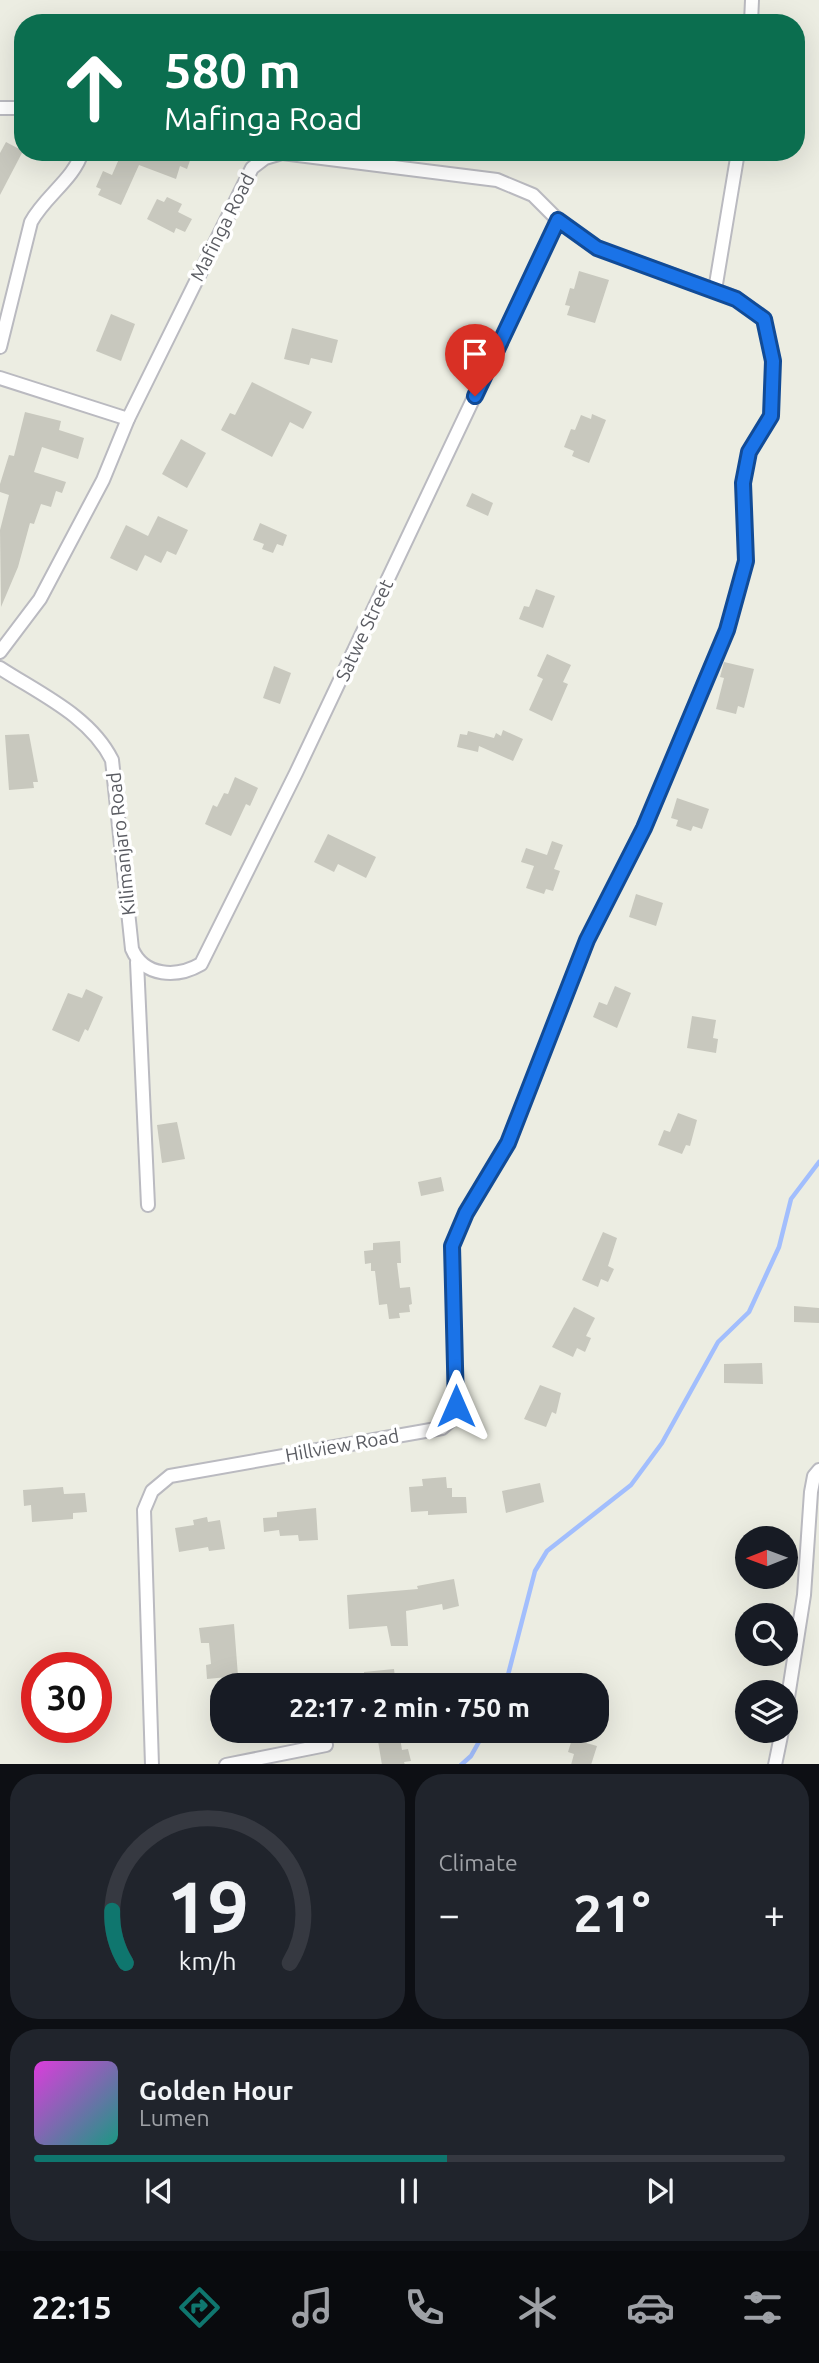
<!DOCTYPE html>
<html lang="en">
<head>
<meta charset="utf-8">
<style>
	body { margin:0; font-family:Ubuntu,sans-serif; background:#20242c; color:#f1f3f6; height:100vh; display:flex; flex-direction:column; font-size:26px; white-space:nowrap }
	* { box-sizing:border-box; margin:0 }
	p { font-size:23px; color:#9ea1a6 }
	.icon { flex:none; width:38px; height:38px; fill:none; stroke:currentColor; stroke-width:2; stroke-linecap:round; stroke-linejoin:round }
	.map { position:relative; height:1764px; overflow:hidden }
	.side { display:flex; flex-direction:column; gap:10px; padding:10px; background:#0d0f14; flex:1 }
	.side>* { flex:none }
	.guide { position:absolute; left:14px; top:14px; width:791px; height:147px; border-radius:28px; box-shadow:0 7px 28px #0002; background:#0b6e4f; color:#fff; overflow:hidden }
	.needle { width:46px; rotate:269deg }
	.tools { position:absolute; left:735px; top:1526px; display:grid; gap:14px }
	.tools a { display:grid; place-items:center; width:63px; height:63px; border-radius:50%; background:#171b24; box-shadow:0 7px 28px #0002; font-size:35px }
	.speed { position:absolute; left:21px; top:1652px; display:flex; gap:14px; font-size:35px; font-weight:700; text-align:center }
	.speed>* { display:grid; place-content:center; width:91px; height:91px; border-radius:50%; background:#171b24; box-shadow:0 7px 28px #0002; line-height:1 }
	.speed .limit { border:10px solid #d22; background:#fff; color:#111 }
	.pin { position:absolute; display:grid; place-items:center; width:60px; height:60px; color:#fff; margin:-72px -30px; border-radius:50% 50% 50% 0; rotate:-45deg; box-shadow:0 0 7px #0007 }
	.pin .icon { rotate:45deg }
	.me { position:absolute; width:77px; margin:-38px; rotate:0deg; stroke-linejoin:round; filter:drop-shadow(0 0 5px #0008) }
	.turn { display:flex; align-items:center; gap:24px; height:147px; padding:0 35px; font-size:32px }
	.turn .icon { width:91px; height:91px; stroke-width:2.5 }
	.turn b { display:block; font-size:49px; line-height:60px }
	.big { font-size:52px; font-weight:600; line-height:1.1 }
	.side .widget { flex:1; display:flex; flex-direction:column; justify-content:center; gap:10px; min-width:0; padding:0 24px; border-radius:28px; background:#20242c }
	.side .dial { align-items:center; gap:0 }
	.dial svg { height:182px; overflow:visible; fill:none; stroke:#363941; stroke-width:7; stroke-linecap:round; text-anchor:middle }
	.dial text { fill:#f1f3f6; stroke:none }
	.song { display:flex; align-items:center; gap:21px }
	.cover { width:84px; height:84px; border-radius:10px; background:linear-gradient(135deg,hsl(300 70% 55%),hsl(170 70% 35%)) }
	.played { height:7px; border-radius:4px; background:linear-gradient(90deg,#0f766e 55%,#363941 55%) }
	.keys { display:flex; justify-content:space-around; direction:ltr }
	.heat { display:flex; justify-content:space-between; align-items:center; font-size:38px; direction:ltr }
	.side .tiles { flex:1; display:grid; gap:10px; grid-template-columns:1fr 1fr }
	.widget:last-child { grid-column:span 2 }
	.trip { position:absolute; left:210px; top:1673px; width:399px; height:70px; border-radius:28px; background:#171b24; box-shadow:0 7px 28px #0002; font-weight:600; line-height:70px; text-align:center }
	.dock { display:flex; height:112px; justify-content:space-around; align-items:center; background:#090b0e; color:#9ea1a6 }
	.dock .icon { width:49px; height:49px }
	.dock .selected { color:#0f766e }
	.dock b { font-size:32px; color:#f1f3f6 }
	.map>svg:first-child { display:block }
	.lines { fill:none; stroke-linecap:round; stroke-linejoin:round }
	.stream { stroke:#a2befd; stroke-width:4.5 }
	.building { fill:#c8c8be }
	.street-casing { stroke:#babac0; stroke-width:16 }
	.street { stroke:#fff; stroke-width:12 }
	.route-casing { stroke:#114b97; stroke-width:18 }
	.route { stroke:#1a73e8; stroke-width:12 }
	.labels { text-anchor:middle; dominant-baseline:central; stroke-width:7; stroke-linejoin:round; paint-order:stroke }
	.street-label { font-size:19px; fill:#5a5c62; stroke:#fff }
</style>
</head>
<body>
<div class="map">
<svg width="819" height="1765" viewBox="0 0 819 1765">
	<rect width="100%" height="100%" fill="#ecede2"/>
	<g class="lines">
		<!-- stream -->
		<g class="stream">
			<polyline points="502,1685 508,1675 535,1571 547,1551 631,1485 662,1443 718,1342 749,1312 779,1247 791,1199 819,1162"/>
			<polyline points="461,1765 471,1756 485,1731"/>
		</g>
	</g>
	<!-- building -->
	<g class="building">
		<polygon points="6,142 23,151 0,195 0,153"/>
		<polygon points="122,152 193,152 187,169 180,166 176,179 139,165 121,205 98,195 101,189 96,187 103,171 112,175"/>
		<polygon points="167,197 182,204 178,212 192,219 185,232 176,228 174,233 147,219 157,199 164,202"/>
		<polygon points="579,271 609,280 595,323 567,315 570,306 565,305 570,288 574,289"/>
		<polygon points="111,314 135,324 121,361 96,351"/>
		<polygon points="292,328 338,340 332,363 311,358 309,365 284,359"/>
		<polygon points="252,382 312,412 303,429 290,422 272,457 221,430 230,413 235,415"/>
		<polygon points="25,412 61,421 59,430 84,438 78,459 42,447 34,472 66,482 62,493 56,491 51,507 41,504 34,524 30,523 18,567 1,607 0,530 9,495 0,492 0,484 9,455 14,456"/>
		<polygon points="592,414 606,420 589,463 572,456 574,451 564,447 571,429 575,430 581,415 591,419"/>
		<polygon points="181,439 206,453 187,488 162,474"/>
		<polygon points="472,493 493,503 488,516 466,506"/>
		<polygon points="158,516 188,530 176,555 167,551 161,563 145,555 137,571 110,558 126,525 148,536"/>
		<polygon points="260,523 287,535 283,546 277,544 273,553 262,549 264,544 253,540"/>
		<polygon points="536,589 555,596 543,628 519,619 524,606 529,607"/>
		<polygon points="547,654 571,665 563,682 568,684 552,721 529,710 543,679 537,676"/>
		<polygon points="724,662 754,669 744,708 738,706 736,714 716,709 724,678 720,677"/>
		<polygon points="274,666 291,673 280,704 263,698"/>
		<polygon points="503,730 523,739 513,761 479,746 478,752 457,747 460,734 467,735 468,731 494,738 496,733 501,736"/>
		<polygon points="29,734 38,782 33,782 34,788 9,790 5,735"/>
		<polygon points="235,777 258,788 250,806 246,804 231,836 205,824 213,805 217,807 224,793 228,794"/>
		<polygon points="677,798 709,809 702,829 693,826 691,831 676,826 678,820 671,818"/>
		<polygon points="328,834 376,857 366,878 338,864 334,872 314,862"/>
		<polygon points="552,841 563,845 554,869 560,871 553,891 546,889 544,894 526,888 534,866 521,862 526,848 547,855"/>
		<polygon points="636,894 663,903 656,926 629,917"/>
		<polygon points="615,986 631,993 617,1028 593,1017 599,1002 607,1005"/>
		<polygon points="86,989 103,997 88,1031 85,1029 79,1042 52,1030 68,993 82,998"/>
		<polygon points="692,1016 716,1020 713,1038 718,1039 716,1053 687,1048"/>
		<polygon points="678,1113 697,1120 690,1146 686,1145 682,1154 658,1145 664,1130 670,1132"/>
		<polygon points="177,1122 185,1159 162,1163 157,1125"/>
		<polygon points="441,1177 444,1191 421,1196 418,1182"/>
		<polygon points="603,1232 617,1238 608,1266 614,1269 608,1282 601,1279 598,1287 582,1280"/>
		<polygon points="400,1241 401,1263 397,1263 400,1288 410,1287 412,1304 409,1305 410,1312 399,1313 400,1318 389,1319 387,1304 379,1305 375,1271 371,1271 371,1263 365,1264 364,1251 373,1250 373,1243"/>
		<polygon points="794,1306 819,1308 819,1323 794,1322"/>
		<polygon points="574,1307 595,1318 586,1336 591,1338 585,1352 577,1348 573,1357 552,1347"/>
		<polygon points="762,1363 763,1384 724,1383 724,1364"/>
		<polygon points="540,1385 561,1393 556,1414 552,1412 546,1427 524,1419"/>
		<polygon points="446,1477 447,1488 452,1488 452,1497 466,1497 467,1513 428,1515 428,1511 411,1512 409,1487 423,1486 422,1479"/>
		<polygon points="540,1483 544,1502 506,1513 502,1491"/>
		<polygon points="63,1487 64,1494 85,1493 87,1512 73,1513 73,1519 32,1522 31,1505 24,1506 23,1490"/>
		<polygon points="316,1508 318,1540 299,1541 298,1535 280,1536 279,1530 264,1532 263,1518 277,1517 277,1512"/>
		<polygon points="207,1517 208,1522 220,1520 225,1549 209,1551 208,1547 179,1552 175,1528 194,1525 193,1520"/>
		<polygon points="454,1579 459,1606 443,1610 442,1604 406,1611 408,1646 391,1646 387,1626 349,1629 347,1595 418,1589 417,1586"/>
		<polygon points="234,1624 238,1676 207,1679 206,1665 211,1664 209,1643 201,1643 199,1628"/>
		<polygon points="394,1669 396,1685 365,1685 364,1672"/>
		<polygon points="399,1731 402,1750 408,1749 411,1761 404,1762 405,1765 382,1765 377,1735"/>
		<polygon points="572,1739 597,1746 591,1765 571,1765 574,1754 568,1752"/>
	</g>
	<g class="lines">
		<!-- street casing -->
		<g class="street-casing">
			<g id="street">
				<polyline points="751,23 752,0"/>
				<polyline points="0,108 23,108"/>
				<path d="M0,347L31,222C45,196 74,179 82,152"/>
				<polyline points="0,378 128,419"/>
				<polyline points="0,652 40,599 103,480 128,419 252,168 265,158 282,153 497,180 533,195 558,220 597,248 715,290"/>
				<path d="M0,668C40,694 90,716 112,760L132,949C144,977 177,978 201,964L296,773L558,220"/>
				<polyline points="137,962 148,1205"/>
				<polyline points="786,1710 804,1595 811,1492 814,1476 819,1470"/>
				<polyline points="152,1765 144,1510 152,1491 170,1476 442,1428 451,1420 456,1406 452,1246 466,1213 508,1143 587,940 644,828 727,630 746,561 743,483 749,452 771,416 773,361 764,319 736,298 715,290 738,152"/>
				<polyline points="226,1765 326,1745"/>
				<polyline points="775,1765 782,1731"/>
			</g>
		</g>
		<!-- street -->
		<use href="#street" class="street"/>
	</g>
	<g class="lines">
		<!-- route casing -->
		<g class="route-casing">
			<polyline id="route" points="456,1406 452,1246 466,1213 508,1143 587,940 644,828 727,630 746,561 743,483 749,452 771,416 773,361 764,319 736,299 597,248 558,220 475,396"/>
		</g>
		<!-- route -->
		<use href="#route" class="route"/>
	</g>
	<g class="labels">
		<!-- street labels -->
		<g class="street-label">
			<text transform="translate(222 227) rotate(-63)">Mafinga Road</text>
			<text transform="translate(364 630) rotate(-65)">Satwe Street</text>
			<text transform="translate(121 844) rotate(-96)">Kilimanjaro Road</text>
			<text transform="translate(342 1445) rotate(-10)">Hillview Road</text>
		</g>
	</g>
</svg>
<div class="tools">
<a><svg class="needle" viewBox="-14 -14 28 28"><path d="M0-13l5 13h-10z" fill="#e53935"/><path d="M0 13l5-13h-10z" fill="#9ea1a6"/></svg></a>
<a><svg class="icon" aria-label="search" viewBox="0 0 24 24"><circle cx="10" cy="10" r="6"/><path d="M15 15l6 6"/></svg></a>
<a><svg class="icon" aria-label="layers" viewBox="0 0 24 24"><path d="M12 4l9 5-9 5-9-5zM3 14l9 5 9-5"/></svg></a>
</div>
<div class="speed"><div class="limit">30</div></div>
<div class="pin" style="left:475px;top:396px;background:#d93025"><svg class="icon" aria-label="arrive" viewBox="0 0 24 24"><path d="M6 21V4h12l-3 4 3 4H6"/></svg></div>
<svg class="me" style="left:456px;top:1406px" viewBox="-20 -20 40 40"><path d="M0-17L14 15 0 8-14 15z" fill="#1a73e8" stroke="#fff" stroke-width="4"/></svg>
<div class="trip">22:17 · 2 min · 750 m</div>
<div class="guide">
<div class="turn"><svg class="icon" aria-label="ahead" viewBox="0 0 24 24"><path d="M12 20V5M6 11l6-6 6 6"/></svg><div><b>580 m</b>Mafinga Road</div></div>
</div>
</div>
<section class="side">
<div class="tiles">
<div class="widget dial"><svg viewBox="0 0 100 80">
<path d="M14 69A42 42 0 1 1 86 69"/>
<path d="M14 69A42 42 0 0 1 8 46" stroke="#0f766e"/>
<text x="50" y="56" font-size="32" font-weight="700">19</text>
<text x="50" y="72" font-size="11">km/h</text>
</svg></div>
<div class="widget"><p>Climate</p>
<div class="heat"><a>−</a><b class="big">21°</b><a>+</a></div>
</div>
<div class="widget">
<div class="song"><i class="cover"></i><div><b>Golden Hour</b><p>Lumen</p></div></div>
<div class="played"></div>
<div class="keys"><svg class="icon" aria-label="previous" viewBox="0 0 24 24"><path d="M18 5L8 12l10 7zM5 5v14"/></svg><svg class="icon" aria-label="pause" viewBox="0 0 24 24"><path d="M8 5v14M16 5v14"/></svg><svg class="icon" aria-label="next" viewBox="0 0 24 24"><path d="M6 5l10 7-10 7zM19 5v14"/></svg></div>
</div>
</div>
</section>
<nav class="dock">
<b>22:15</b>
<svg class="icon selected" aria-label="directions" viewBox="0 0 24 24"><path d="M12 3l9 9-9 9-9-9zM9 14v-3h6M13 9l2 2-2 2"/></svg>
<svg class="icon" aria-label="music" viewBox="0 0 24 24"><path d="M9 18V5l10-2v13"/><circle cx="6" cy="18" r="3"/><circle cx="16" cy="16" r="3"/></svg>
<svg class="icon" aria-label="phone" viewBox="0 0 24 24"><path d="M5 4h4l2 5-3 2q2 4 5 5l2-3 5 2v4C11 20 4 13 5 4z"/></svg>
<svg class="icon" aria-label="climate" viewBox="0 0 24 24"><path d="M12 3v18M4 7l16 10M4 17L20 7"/></svg>
<svg class="icon" aria-label="car" viewBox="0 0 24 24"><path d="M5 17H2v-5l4-1 3-4h7l3 4 3 1v5h-3M9 17h6M6 11h13"/><circle cx="7" cy="17" r="2"/><circle cx="17" cy="17" r="2"/></svg>
<svg class="icon" aria-label="filters" viewBox="0 0 24 24"><path d="M4 7h16M4 17h16"/><circle cx="9" cy="7" r="2"/><circle cx="15" cy="17" r="2"/></svg>
</nav>
</body>
</html>
